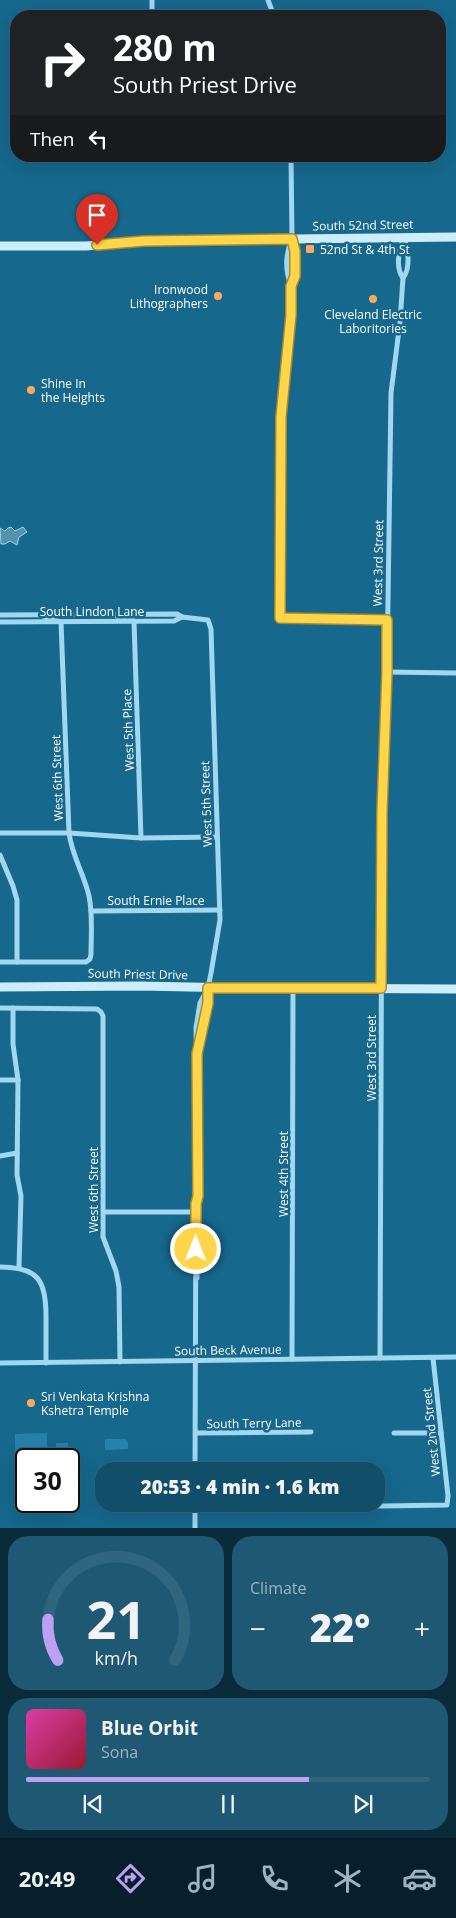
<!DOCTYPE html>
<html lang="en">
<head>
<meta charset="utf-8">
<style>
	body { margin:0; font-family:"Open Sans",sans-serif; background:#1e5872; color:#f1f3f6; height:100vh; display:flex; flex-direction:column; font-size:19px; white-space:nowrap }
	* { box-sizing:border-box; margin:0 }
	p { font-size:16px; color:#9cb4c1 }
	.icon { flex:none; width:28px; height:28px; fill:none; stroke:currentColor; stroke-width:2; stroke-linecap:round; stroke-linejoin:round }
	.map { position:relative; height:1528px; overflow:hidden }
	.sheet { display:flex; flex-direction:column; gap:8px; padding:8px; background:#092b3a; flex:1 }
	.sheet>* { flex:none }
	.guide { position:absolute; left:10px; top:10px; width:436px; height:152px; border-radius:20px; box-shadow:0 5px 20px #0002,0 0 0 1px #30657e; background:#202124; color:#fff; overflow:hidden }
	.speed { position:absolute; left:15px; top:1448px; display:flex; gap:10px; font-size:25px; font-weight:700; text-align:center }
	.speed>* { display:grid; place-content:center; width:65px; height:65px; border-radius:50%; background:#104e6a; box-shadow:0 5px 20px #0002,0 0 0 1px #30657e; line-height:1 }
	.speed .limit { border:2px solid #111; border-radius:8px; background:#fff; color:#111 }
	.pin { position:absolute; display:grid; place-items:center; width:42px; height:42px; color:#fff; margin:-51px -21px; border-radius:50% 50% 50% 0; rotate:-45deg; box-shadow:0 0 5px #0007 }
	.pin .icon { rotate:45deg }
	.me { position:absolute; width:55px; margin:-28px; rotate:0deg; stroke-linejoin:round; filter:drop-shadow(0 0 4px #0008) }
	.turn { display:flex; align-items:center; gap:18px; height:105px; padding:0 20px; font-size:22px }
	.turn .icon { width:65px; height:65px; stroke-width:2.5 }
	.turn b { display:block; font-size:35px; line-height:42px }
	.then { display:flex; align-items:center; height:48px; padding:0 20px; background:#0003; gap:10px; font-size:19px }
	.big { font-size:38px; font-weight:800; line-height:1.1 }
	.sheet .card { flex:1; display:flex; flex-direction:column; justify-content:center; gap:8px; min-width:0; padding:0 18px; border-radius:20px; background:#1e5872 }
	.sheet .dial { align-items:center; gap:0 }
	.dial svg { height:130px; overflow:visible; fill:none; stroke:#30657e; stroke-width:7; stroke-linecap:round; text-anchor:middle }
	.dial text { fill:#f1f3f6; stroke:none }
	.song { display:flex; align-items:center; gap:15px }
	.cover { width:60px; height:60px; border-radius:8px; background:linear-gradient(135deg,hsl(320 70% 55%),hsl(350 70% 35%)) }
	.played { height:5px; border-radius:2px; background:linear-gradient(90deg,#bca0f2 70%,#30657e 70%) }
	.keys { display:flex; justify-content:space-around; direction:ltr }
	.heat { display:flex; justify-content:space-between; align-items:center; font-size:28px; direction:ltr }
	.sheet .tiles { flex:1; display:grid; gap:8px; grid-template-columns:1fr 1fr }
	.card:last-child { grid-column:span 2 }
	.trip { position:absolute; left:95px; top:1462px; width:290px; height:50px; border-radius:20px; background:#104e6a; box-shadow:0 5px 20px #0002,0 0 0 1px #30657e; font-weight:800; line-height:50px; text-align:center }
	.menu { display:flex; height:80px; justify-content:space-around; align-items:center; background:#061f2a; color:#9cb4c1 }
	.menu .icon { width:35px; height:35px }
	.menu .on { color:#bca0f2 }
	.menu b { font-size:22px; color:#f1f3f6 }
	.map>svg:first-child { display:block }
	.green { fill:#2582aa }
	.water { fill:#5691aa; stroke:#93d7f2 }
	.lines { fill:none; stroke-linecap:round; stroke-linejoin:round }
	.minor { stroke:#a1d8f0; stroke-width:5 }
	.secondary { stroke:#ceedfb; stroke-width:9 }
	.route-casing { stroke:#a68a30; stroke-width:12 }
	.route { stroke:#ffd54a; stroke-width:9 }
	.poi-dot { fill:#ffa95f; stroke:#16688d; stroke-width:2 }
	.labels { text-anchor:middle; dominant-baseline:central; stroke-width:5; stroke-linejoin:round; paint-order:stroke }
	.street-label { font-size:12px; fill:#fff; stroke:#16688d }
	.poi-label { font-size:12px; fill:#fff; stroke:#16688d; text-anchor:start }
</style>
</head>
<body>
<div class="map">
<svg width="456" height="1528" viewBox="0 0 456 1528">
	<rect width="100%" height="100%" fill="#16688d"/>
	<!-- green -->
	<g class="green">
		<polygon points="47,1433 47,1452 15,1453 15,1434"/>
		<polygon points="105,1439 125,1439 128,1442 128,1449 105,1450"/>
		<rect x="56" y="1443" width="12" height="16"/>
	</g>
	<!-- water -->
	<polygon class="water" points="11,527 15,531 23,527 27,532 19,537 17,545 10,541 5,544 1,544 0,528 5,531 8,528"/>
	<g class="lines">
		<!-- minor -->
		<g class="minor">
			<polyline points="152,0 152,16"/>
			<polyline points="268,0 274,16"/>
			<polyline points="291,156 292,239 295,251 295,276 291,286 289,336 281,417 280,618 387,620"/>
			<path d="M403,278C395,267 399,249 404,237"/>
			<path d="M291,286C285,270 285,255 292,239"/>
			<polyline points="0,615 177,614 182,617 208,620 211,629 220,920 211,973 208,988 200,1003 196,1028 199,1184 196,1204"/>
			<polyline points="117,616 134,621 141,838"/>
			<polyline points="0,622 174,621 182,617"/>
			<polyline points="387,672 456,673"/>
			<polyline points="0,833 69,833 141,838 217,837"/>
			<polyline points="0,855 13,886 17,900 17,962"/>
			<polyline points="91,911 220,910"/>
			<path d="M0,962H86L90,959L91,954C91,935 93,915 89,896C84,874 72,856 69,833L61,622L44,617"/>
			<polyline points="0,1008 97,1009 101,1012 103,1016 103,1237 116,1271 119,1287 120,1362"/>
			<polyline points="13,1008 13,1044 18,1080 17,1175 21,1196 19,1267"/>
			<polyline points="198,1051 208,1003 208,991"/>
			<polyline points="0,1080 18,1080"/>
			<polyline points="0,1156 17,1153"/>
			<polyline points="103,1212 196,1212"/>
			<polyline points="197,1257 197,1278"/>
			<path d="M0,1267C38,1267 46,1280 46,1316C46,1332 46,1347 46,1363"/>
			<path d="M380,1358L382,813L387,672L391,393L400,322L403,278C411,268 408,249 404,237"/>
			<polyline points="292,1359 293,988"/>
			<polyline points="0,1363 456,1357"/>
			<polyline points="196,1433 311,1432"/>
			<polyline points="394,1433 441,1433"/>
			<polyline points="195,1471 196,1180"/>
			<polyline points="195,1509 447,1505 448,1496 433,1358"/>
			<polyline points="195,1528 195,1504"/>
		</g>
		<!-- secondary -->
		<g class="secondary">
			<polyline points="0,246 86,246 145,241 456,237"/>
			<polyline points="0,987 141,986 238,988 456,989"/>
		</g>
	</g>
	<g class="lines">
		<!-- route casing -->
		<g class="route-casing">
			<polyline id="route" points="97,245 144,241 292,239 295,251 295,276 291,286 291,315 281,417 280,618 387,620 387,672 382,812 381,988 208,988 208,1003 197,1054 198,1196 196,1204 196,1249"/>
		</g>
		<!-- route -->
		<use href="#route" class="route"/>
	</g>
	<!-- markers -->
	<g class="poi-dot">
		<rect x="305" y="244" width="10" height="10" rx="2.5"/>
		<circle cx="218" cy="296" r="5"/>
		<circle cx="373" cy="299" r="5"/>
		<circle cx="31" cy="390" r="5"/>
		<circle cx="31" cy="1403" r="5"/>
	</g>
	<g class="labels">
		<!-- street labels -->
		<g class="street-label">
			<text transform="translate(363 225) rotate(-1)">South 52nd Street</text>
			<text transform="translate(378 563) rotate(-89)">West 3rd Street</text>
			<text x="92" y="611">South Lindon Lane</text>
			<text transform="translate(128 730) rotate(-92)">West 5th Place</text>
			<text transform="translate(57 778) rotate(-92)">West 6th Street</text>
			<text transform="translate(206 804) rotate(-92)">West 5th Street</text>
			<text x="156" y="900">South Ernie Place</text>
			<text transform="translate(138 974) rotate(1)">South Priest Drive</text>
			<text transform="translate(371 1058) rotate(-90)">West 3rd Street</text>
			<text transform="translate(283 1174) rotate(-90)">West 4th Street</text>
			<text transform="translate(93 1190) rotate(-90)">West 6th Street</text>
			<text transform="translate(228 1350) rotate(-1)">South Beck Avenue</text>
			<text transform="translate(254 1423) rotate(-1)">South Terry Lane</text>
			<text transform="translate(431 1432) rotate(-96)">West 2nd Street</text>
		</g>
		<!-- poi labels -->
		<g class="poi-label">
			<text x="320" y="249">52nd St &amp; 4th St</text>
			<text x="208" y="289" text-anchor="end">Ironwood<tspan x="208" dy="14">Lithographers</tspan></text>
			<text x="373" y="314" text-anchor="middle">Cleveland Electric<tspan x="373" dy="14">Laboritories</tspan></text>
			<text x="41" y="383">Shine In<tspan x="41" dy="14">the Heights</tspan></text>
			<text x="41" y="1396">Sri Venkata Krishna<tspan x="41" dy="14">Kshetra Temple</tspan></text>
		</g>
	</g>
</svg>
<div class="speed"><div class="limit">30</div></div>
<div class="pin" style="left:97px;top:245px;background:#d93025"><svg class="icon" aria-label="arrive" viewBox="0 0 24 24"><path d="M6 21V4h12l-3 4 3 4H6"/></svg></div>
<svg class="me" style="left:196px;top:1249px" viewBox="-20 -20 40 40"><circle r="17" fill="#ffd54a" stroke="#fff" stroke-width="3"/><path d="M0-11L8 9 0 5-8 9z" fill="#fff"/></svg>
<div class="trip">20:53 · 4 min · 1.6 km</div>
<div class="guide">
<div class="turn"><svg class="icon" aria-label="right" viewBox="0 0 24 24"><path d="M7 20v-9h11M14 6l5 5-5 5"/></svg><div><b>280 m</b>South Priest Drive</div></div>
<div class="then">Then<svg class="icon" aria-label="left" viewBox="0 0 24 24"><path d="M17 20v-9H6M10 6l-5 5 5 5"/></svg></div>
</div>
</div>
<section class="sheet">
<div class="tiles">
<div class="card dial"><svg viewBox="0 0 100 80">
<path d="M14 69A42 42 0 1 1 86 69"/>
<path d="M14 69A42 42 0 0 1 8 44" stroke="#bca0f2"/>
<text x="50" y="56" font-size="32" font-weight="700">21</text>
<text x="50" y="72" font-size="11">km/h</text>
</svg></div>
<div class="card"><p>Climate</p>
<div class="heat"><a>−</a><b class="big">22°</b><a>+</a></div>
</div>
<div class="card">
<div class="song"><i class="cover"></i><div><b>Blue Orbit</b><p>Sona</p></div></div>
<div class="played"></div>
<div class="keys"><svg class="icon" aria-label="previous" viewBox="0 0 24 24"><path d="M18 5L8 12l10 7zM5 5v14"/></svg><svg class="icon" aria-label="pause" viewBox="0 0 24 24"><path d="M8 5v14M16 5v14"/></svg><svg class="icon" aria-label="next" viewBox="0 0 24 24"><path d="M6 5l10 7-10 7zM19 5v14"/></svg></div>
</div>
</div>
</section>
<nav class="menu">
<b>20:49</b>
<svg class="icon on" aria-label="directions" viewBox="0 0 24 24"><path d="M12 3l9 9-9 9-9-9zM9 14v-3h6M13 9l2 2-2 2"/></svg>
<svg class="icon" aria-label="music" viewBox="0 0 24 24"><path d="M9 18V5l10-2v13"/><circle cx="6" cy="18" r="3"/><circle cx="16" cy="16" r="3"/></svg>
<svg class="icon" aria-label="phone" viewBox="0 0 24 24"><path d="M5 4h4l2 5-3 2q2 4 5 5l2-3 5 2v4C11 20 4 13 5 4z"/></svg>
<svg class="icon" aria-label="climate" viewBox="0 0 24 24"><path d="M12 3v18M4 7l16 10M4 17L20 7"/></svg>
<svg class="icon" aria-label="car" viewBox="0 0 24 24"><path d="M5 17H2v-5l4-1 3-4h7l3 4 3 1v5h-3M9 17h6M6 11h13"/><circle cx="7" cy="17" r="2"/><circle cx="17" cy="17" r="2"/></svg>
</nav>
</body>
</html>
